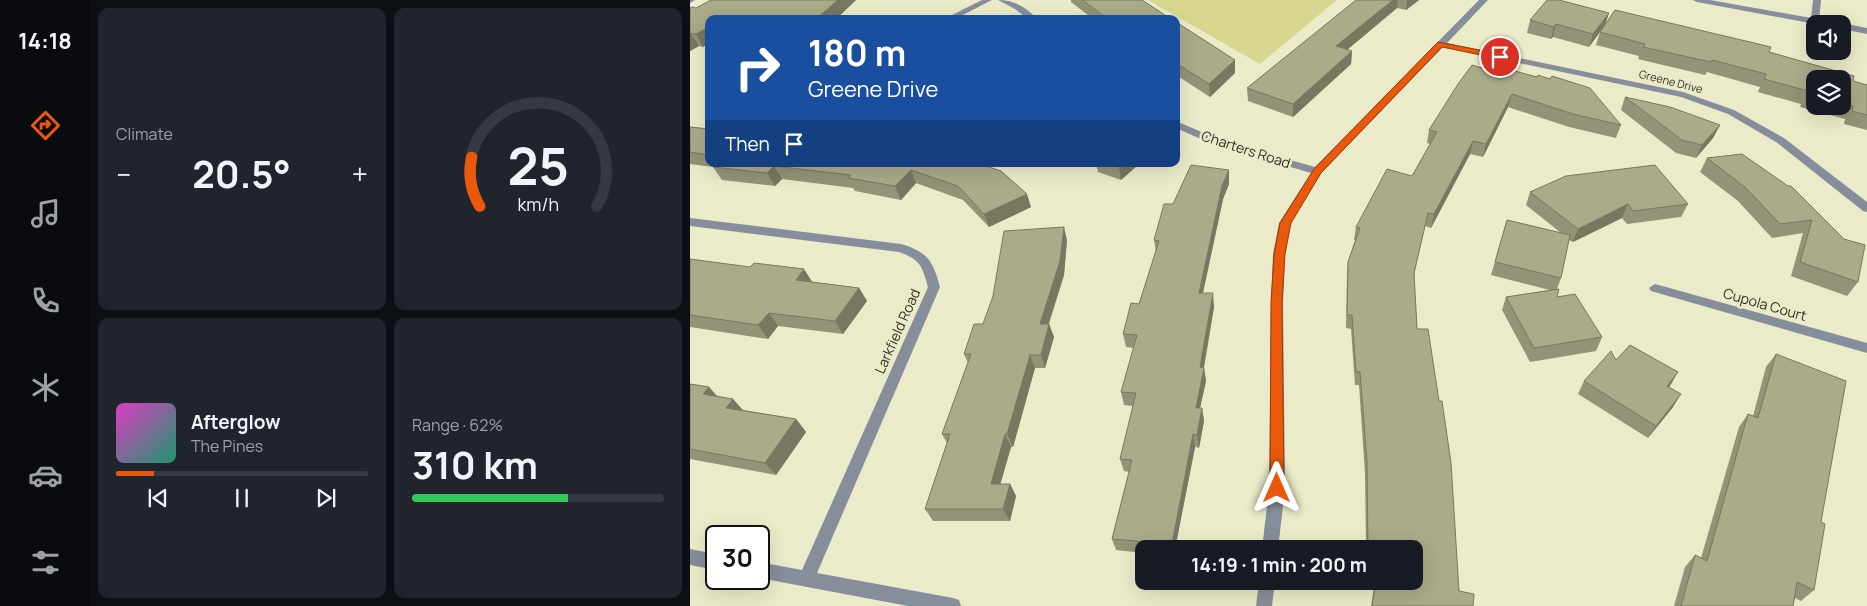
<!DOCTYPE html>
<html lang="en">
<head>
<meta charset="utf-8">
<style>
	body { margin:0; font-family:Manrope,sans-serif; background:#20242c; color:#f1f3f6; height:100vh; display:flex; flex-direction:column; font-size:19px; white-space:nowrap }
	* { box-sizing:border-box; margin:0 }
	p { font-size:16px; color:#9ea1a6 }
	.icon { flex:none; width:28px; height:28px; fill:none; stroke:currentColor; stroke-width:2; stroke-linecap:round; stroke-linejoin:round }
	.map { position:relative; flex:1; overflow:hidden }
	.side { display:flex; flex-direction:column; gap:8px; padding:8px; background:#0d0f14; width:600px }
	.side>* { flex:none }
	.hud { position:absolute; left:15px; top:15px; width:475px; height:152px; border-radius:10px; box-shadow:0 5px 20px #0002; background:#1a4fa0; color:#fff; overflow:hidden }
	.controls { position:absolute; left:1116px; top:15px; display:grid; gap:10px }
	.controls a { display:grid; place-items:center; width:45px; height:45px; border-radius:10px; background:#171b24; box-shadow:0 5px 20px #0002; font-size:25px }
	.speed { position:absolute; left:15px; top:525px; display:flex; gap:10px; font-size:25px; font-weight:700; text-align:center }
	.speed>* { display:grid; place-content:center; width:65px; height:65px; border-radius:50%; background:#171b24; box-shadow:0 5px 20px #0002; line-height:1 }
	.speed .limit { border:2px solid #111; border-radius:8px; background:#fff; color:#111 }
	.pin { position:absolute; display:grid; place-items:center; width:42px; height:42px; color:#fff; margin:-21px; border:2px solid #fff; border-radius:50%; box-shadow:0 1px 5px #0007 }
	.me { position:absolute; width:55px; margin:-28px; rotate:0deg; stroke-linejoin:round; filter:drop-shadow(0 0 4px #0008) }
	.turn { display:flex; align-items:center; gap:18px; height:105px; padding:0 20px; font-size:22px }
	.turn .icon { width:65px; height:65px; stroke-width:2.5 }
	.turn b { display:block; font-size:35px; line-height:42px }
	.then { display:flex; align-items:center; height:48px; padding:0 20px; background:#0003; gap:10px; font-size:19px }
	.big { font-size:38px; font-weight:700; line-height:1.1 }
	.side .widget { flex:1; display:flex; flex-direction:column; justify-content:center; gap:8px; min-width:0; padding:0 18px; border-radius:10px; background:#20242c }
	.side .dial { align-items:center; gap:0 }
	.dial svg { height:130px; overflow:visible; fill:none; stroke:#363941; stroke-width:7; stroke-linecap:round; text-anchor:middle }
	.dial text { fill:#f1f3f6; stroke:none }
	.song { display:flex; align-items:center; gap:15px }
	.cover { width:60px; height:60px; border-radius:8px; background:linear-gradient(135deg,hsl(310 70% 55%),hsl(160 70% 35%)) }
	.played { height:5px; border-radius:2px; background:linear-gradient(90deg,#ea580c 15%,#363941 15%) }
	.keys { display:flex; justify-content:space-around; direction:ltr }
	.heat { display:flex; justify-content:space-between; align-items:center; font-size:28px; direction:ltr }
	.charge { height:8px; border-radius:4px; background:linear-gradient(90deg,#34c759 62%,#363941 0) }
	.side .tiles { flex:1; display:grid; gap:8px; grid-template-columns:repeat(2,1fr) }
	.trip { position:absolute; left:445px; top:540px; width:288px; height:50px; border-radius:10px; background:#171b24; box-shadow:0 5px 20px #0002; font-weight:700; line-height:50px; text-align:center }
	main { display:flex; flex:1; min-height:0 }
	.dock { display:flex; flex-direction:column; width:90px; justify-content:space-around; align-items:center; background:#090b0e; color:#9ea1a6 }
	.dock .icon { width:35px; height:35px }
	.dock .selected { color:#ea580c }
	.dock b { font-size:22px; color:#f1f3f6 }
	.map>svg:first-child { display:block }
	.green { fill:#d7d78f }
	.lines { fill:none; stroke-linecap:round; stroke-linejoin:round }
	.minor { fill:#878e9b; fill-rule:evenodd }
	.wall { fill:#939377; fill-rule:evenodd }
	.shaded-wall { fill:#787861 }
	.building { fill:#abab8a; stroke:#787861 }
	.route { fill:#ea580c; stroke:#983908 }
	.labels { text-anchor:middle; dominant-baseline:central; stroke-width:5; stroke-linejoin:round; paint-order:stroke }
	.far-street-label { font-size:11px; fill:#2f3022; stroke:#ebebc9 }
	.street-label { font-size:14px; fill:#2f3022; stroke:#ebebc9 }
</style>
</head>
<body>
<main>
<nav class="dock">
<b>14:18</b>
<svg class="icon selected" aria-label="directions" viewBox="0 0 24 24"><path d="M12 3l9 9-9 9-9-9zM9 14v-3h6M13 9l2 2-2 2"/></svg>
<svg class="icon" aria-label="music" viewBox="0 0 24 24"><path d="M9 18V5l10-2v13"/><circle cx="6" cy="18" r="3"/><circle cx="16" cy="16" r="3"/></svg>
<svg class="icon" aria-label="phone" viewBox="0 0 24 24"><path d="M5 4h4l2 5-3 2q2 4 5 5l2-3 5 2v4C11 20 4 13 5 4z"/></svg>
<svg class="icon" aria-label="climate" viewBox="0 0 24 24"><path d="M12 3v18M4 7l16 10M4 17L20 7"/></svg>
<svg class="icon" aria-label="car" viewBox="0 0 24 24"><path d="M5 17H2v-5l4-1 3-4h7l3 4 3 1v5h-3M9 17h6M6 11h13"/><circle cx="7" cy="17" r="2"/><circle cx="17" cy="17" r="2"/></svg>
<svg class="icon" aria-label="filters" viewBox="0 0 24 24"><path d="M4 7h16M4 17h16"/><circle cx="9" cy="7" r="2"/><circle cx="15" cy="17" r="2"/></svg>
</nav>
<section class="side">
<div class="tiles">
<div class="widget"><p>Climate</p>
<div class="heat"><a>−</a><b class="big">20.5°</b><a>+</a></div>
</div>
<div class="widget dial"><svg viewBox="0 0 100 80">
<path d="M14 69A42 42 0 1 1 86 69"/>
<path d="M14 69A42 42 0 0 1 9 39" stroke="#ea580c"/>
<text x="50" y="56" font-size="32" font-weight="700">25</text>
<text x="50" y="72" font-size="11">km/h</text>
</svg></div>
<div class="widget">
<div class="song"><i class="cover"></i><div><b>Afterglow</b><p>The Pines</p></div></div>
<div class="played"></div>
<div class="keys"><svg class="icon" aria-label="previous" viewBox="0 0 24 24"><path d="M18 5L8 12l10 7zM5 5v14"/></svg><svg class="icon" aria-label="pause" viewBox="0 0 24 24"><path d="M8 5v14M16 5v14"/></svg><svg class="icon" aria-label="next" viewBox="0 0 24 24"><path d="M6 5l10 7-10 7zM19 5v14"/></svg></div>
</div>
<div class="widget"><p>Range · 62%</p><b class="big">310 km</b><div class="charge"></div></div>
</div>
</section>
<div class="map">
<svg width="1177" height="606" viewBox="0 0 1177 606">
	<rect width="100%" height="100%" fill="#ebebc9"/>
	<!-- green -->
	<polygon class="green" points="458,0 647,0 570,64"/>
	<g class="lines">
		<!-- minor -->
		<g class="minor">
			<polygon points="0,0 5,0 0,3"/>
			<polygon points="292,0 302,0 265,19 254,19"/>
			<path d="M308,0C324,0 336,7 347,19H338L325,9Z"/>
			<polygon points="789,0 798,0 757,43 993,92 1044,110 1094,138 1177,202 1177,212 1173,211 1086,142 1038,114 991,97 753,47 631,173 601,223 595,254 593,303 595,489 588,549 572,549 579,489 581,303 583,254 589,223 621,173 522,144 486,128 486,121 530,140 625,167"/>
			<polygon points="1003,0 1020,0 1121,18 1123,0 1131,0 1129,20 1142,24 1125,24 1007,2"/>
			<polygon points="1152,23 1177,28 1177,34 1152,29"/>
			<path d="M0,218L211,244C238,252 243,261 250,287L127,573L263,598L269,600L271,606H218L69,578V562L112,570L238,287C232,266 231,260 209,252L0,226Z"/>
			<polygon points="965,284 1177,343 1177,353 961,291 959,288"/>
			<polygon points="0,549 26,554 26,570 0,565"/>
			<polygon points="569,581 585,581 582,606 566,606"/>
		</g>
	</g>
	<!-- wall -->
	<g class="wall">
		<polygon points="21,0 166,0 146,19 19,19 19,43 13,47 9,46 0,51 0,8 6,8"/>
		<polygon points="381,0 452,0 481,19 403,19 381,2"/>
		<polygon points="666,0 729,0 716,10 707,8 657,50 662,51 661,64 603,117 558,101 557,88"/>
		<polygon points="919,13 915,25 899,47 863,37 861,39 837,33 840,20"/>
		<polygon points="486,22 545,60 545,73 520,97 486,75"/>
		<path d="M910,32L1079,52L1163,81L1177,85V130L1154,124L1155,119L1110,107L1111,104L1068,92L1070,87L1017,72L1015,75L948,59L949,56L906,45ZM1125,79H1152V106H1125Z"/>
		<polygon points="782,65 931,125 926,138 879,127 818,107 793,157 780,154 741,228 735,226 724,275 727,329 769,591 783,606 681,606 685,581 724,581 724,549 676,549 675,474 669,385 665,385 661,329 656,328 657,275 658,262 665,240 664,240 666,227 722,176 740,144 737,143 739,130"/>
		<polygon points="935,97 1030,125 1023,138 1006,158 986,153 931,110"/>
		<polygon points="0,127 19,129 19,164 290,164 341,207 299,227 273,200 226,183 211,200 165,191 163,188 92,179 85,186 32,180 23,167 0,164"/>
		<polygon points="1017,158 1098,186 1168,282 1157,296 1101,276 1113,233 1082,238 1048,201 1010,172"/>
		<polygon points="406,164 449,164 431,180 408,172"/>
		<polygon points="539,170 539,184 533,199 513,293 524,307 514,368 516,381 510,408 512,408 514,421 509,448 505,447 485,549 454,549 454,553 426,550 422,539 439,472 434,471 430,459 443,406 434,405 431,392 444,348 436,347 433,334 449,304 466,252 464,240 483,204"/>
		<polygon points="840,192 998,204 991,217 937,224 932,218 883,242 879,240 871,278 867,289 867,297 912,337 906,351 840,362 812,310 816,297 860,290 801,275 817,220 871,233 836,205"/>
		<polygon points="377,240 374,275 359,324 364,337 355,368 345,368 323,447 321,447 310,484 320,484 326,496 320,521 243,521 235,509 257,443 252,434 278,363 274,354 293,324"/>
		<polygon points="122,282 169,288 177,301 153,334 88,326 78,339 0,327 0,315"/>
		<polygon points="1086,354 1131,522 1124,590 1111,601 1105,598 1103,606 984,606 995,567 1005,555 1011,558 1049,427 1058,414 1063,416 1076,367"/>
		<polygon points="926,360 979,387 983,407 958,438 888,394 894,381"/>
		<polygon points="0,384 19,387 27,396 43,399 53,410 106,419 116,432 86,475 0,459"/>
	</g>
	<!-- shaded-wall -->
	<g class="shaded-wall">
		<polygon points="148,0 166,0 146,19 126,19"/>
		<polygon points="703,0 708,0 707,8 646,59 646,46"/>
		<polygon points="717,0 729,0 716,10"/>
		<polygon points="919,13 915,25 899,47 903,34"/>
		<polygon points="866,24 863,37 861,39 864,27"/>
		<polygon points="18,27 19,28 19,43 13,47 6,34"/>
		<polygon points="1,33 9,46 0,51 0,34"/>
		<polygon points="662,51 661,64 603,117 603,104"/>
		<polygon points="545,60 545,73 520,97 519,84"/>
		<polygon points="822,94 818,107 793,157 796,144"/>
		<polygon points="1030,125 1023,138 1006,158 1012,145"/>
		<polygon points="783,141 780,154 741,228 744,214"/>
		<polygon points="432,164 449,164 431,180 429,167"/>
		<polygon points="84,166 92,179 85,186 77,173"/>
		<polygon points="221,170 226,183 211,200 205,186"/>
		<polygon points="539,170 539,184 533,199 510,306 509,293 532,186"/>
		<polygon points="337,194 341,207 299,227 294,214"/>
		<polygon points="938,204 932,218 883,242 888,229"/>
		<polygon points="374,227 377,240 374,275 354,337 350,324"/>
		<polygon points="114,269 123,283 106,280"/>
		<polygon points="169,288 177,301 153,334 145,321"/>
		<polygon points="523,293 524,307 512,377 514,368 516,381 507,421 506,408 510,367"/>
		<polygon points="79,313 88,326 78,339 68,325"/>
		<polygon points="359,324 364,337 355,368 351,355"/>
		<polygon points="340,355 345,368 323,447 317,434"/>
		<polygon points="988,372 980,386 970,399 977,386"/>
		<polygon points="19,387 30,400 13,394"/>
		<polygon points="991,394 983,407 958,438 966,426"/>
		<polygon points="43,399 54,412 36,408"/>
		<polygon points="512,408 514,421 509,448 507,435"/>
		<polygon points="106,419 116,432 86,475 75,463"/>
		<polygon points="315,434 321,447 307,496 301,484"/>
		<polygon points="503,434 505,447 485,549 483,549 482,544"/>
		<polygon points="320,484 326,496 320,521 313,509"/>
	</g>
	<!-- building -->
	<g class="building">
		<polygon points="21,0 148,0 126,19 19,19 19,27 6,34 1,33 0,34 0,8 2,7 6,8"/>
		<polygon points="392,0 452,0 481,19 418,19"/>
		<polygon points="666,0 703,0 646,46 662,51 603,104 557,88"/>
		<polygon points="857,0 869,0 919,13 903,34 866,24 864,27 840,20"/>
		<polygon points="925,10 1081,47 1079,52 1164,76 1163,81 1177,85 1177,115 1162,111 1163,106 1152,103 1152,79 1125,79 1125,96 1118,94 1118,91 1074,79 1076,74 1022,60 1021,62 953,47 955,44 910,32"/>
		<polygon points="486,22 545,60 519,84 486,63"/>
		<polygon points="795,63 847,77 848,75 860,79 862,76 900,88 931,125 883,114 822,94 796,144 783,141 744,214 738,213 724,273 727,329 738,329 749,401 752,401 761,463 769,591 784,594 783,606 682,606 686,581 724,581 724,549 678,549 677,462 670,372 666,372 662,315 657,315 658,262 670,228 666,227 697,169 722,176 747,132 739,130 768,84 782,65 792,68"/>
		<polygon points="935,97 980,107 1030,125 1012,145 992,140"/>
		<polygon points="0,127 19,129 19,155 0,152"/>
		<polygon points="1052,154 1098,186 1101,186 1154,239 1175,245 1168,282 1110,262 1122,220 1090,224 1056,188 1017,158"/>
		<polygon points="26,164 290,164 311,171 337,194 294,214 268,186 221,170 205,186 158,178 161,175 84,166 77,173 23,167"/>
		<polygon points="421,164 432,164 429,167"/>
		<polygon points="501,165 539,170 532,186 509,293 523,293 510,367 514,368 506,408 512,408 507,435 503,434 482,544 422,539 442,460 430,459 446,393 431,392 447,335 433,334 441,303 449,304 469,241 464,240 474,204 483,204"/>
		<polygon points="965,165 998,204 943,211 938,204 888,229 840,192 876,176"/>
		<polygon points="817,220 880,235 871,278 805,262"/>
		<polygon points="374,227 370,261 350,324 359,324 351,355 340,355 317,434 315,434 301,484 320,484 313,509 235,509 260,434 252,434 281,354 274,354 284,324 293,324 303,296 314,231"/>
		<polygon points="0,259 60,267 64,263 114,269 106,280 169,288 145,321 79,313 68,325 0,315"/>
		<polygon points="869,289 867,297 885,294 912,337 844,348 816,297"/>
		<polygon points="940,345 988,372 977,386 991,394 966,426 894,381 921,351 926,360"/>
		<polygon points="1086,354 1156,381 1131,522 1135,524 1124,590 1107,582 1103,606 991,606 1005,555 1017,561 1058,414 1068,418"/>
		<polygon points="0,384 19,387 13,394 43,399 36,408 106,419 75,463 0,449"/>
	</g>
	<!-- route -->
	<polygon class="route" points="748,42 810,54 814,57 810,59 752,47 631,173 601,223 595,254 592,303 594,488 592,493 587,495 582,493 580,488 581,303 584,254 590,223 624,169"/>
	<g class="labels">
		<!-- far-street labels -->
		<g class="far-street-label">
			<text transform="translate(981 81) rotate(14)">Greene Drive</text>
		</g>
		<!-- street labels -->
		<g class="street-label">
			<text transform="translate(556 149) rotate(18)">Charters Road</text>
			<text transform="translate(1075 304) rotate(16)">Cupola Court</text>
			<text transform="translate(207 331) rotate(-66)">Larkfield Road</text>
		</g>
	</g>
</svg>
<div class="controls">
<a><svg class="icon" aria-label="sound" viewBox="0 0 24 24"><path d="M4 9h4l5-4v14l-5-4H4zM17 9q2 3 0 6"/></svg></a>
<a><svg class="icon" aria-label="layers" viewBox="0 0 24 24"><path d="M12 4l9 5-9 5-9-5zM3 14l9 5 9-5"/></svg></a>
</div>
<div class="speed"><div class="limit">30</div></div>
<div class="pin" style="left:810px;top:57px;background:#d93025"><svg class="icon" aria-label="arrive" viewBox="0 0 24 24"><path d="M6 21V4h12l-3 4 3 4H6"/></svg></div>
<svg class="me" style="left:587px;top:488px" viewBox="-20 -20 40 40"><path d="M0-17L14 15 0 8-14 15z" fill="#ea580c" stroke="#fff" stroke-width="4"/></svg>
<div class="trip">14:19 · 1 min · 200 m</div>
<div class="hud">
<div class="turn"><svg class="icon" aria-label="right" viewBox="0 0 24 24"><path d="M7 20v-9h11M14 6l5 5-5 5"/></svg><div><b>180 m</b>Greene Drive</div></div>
<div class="then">Then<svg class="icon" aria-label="arrive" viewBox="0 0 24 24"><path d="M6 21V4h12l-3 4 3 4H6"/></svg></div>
</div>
</div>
</main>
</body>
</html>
